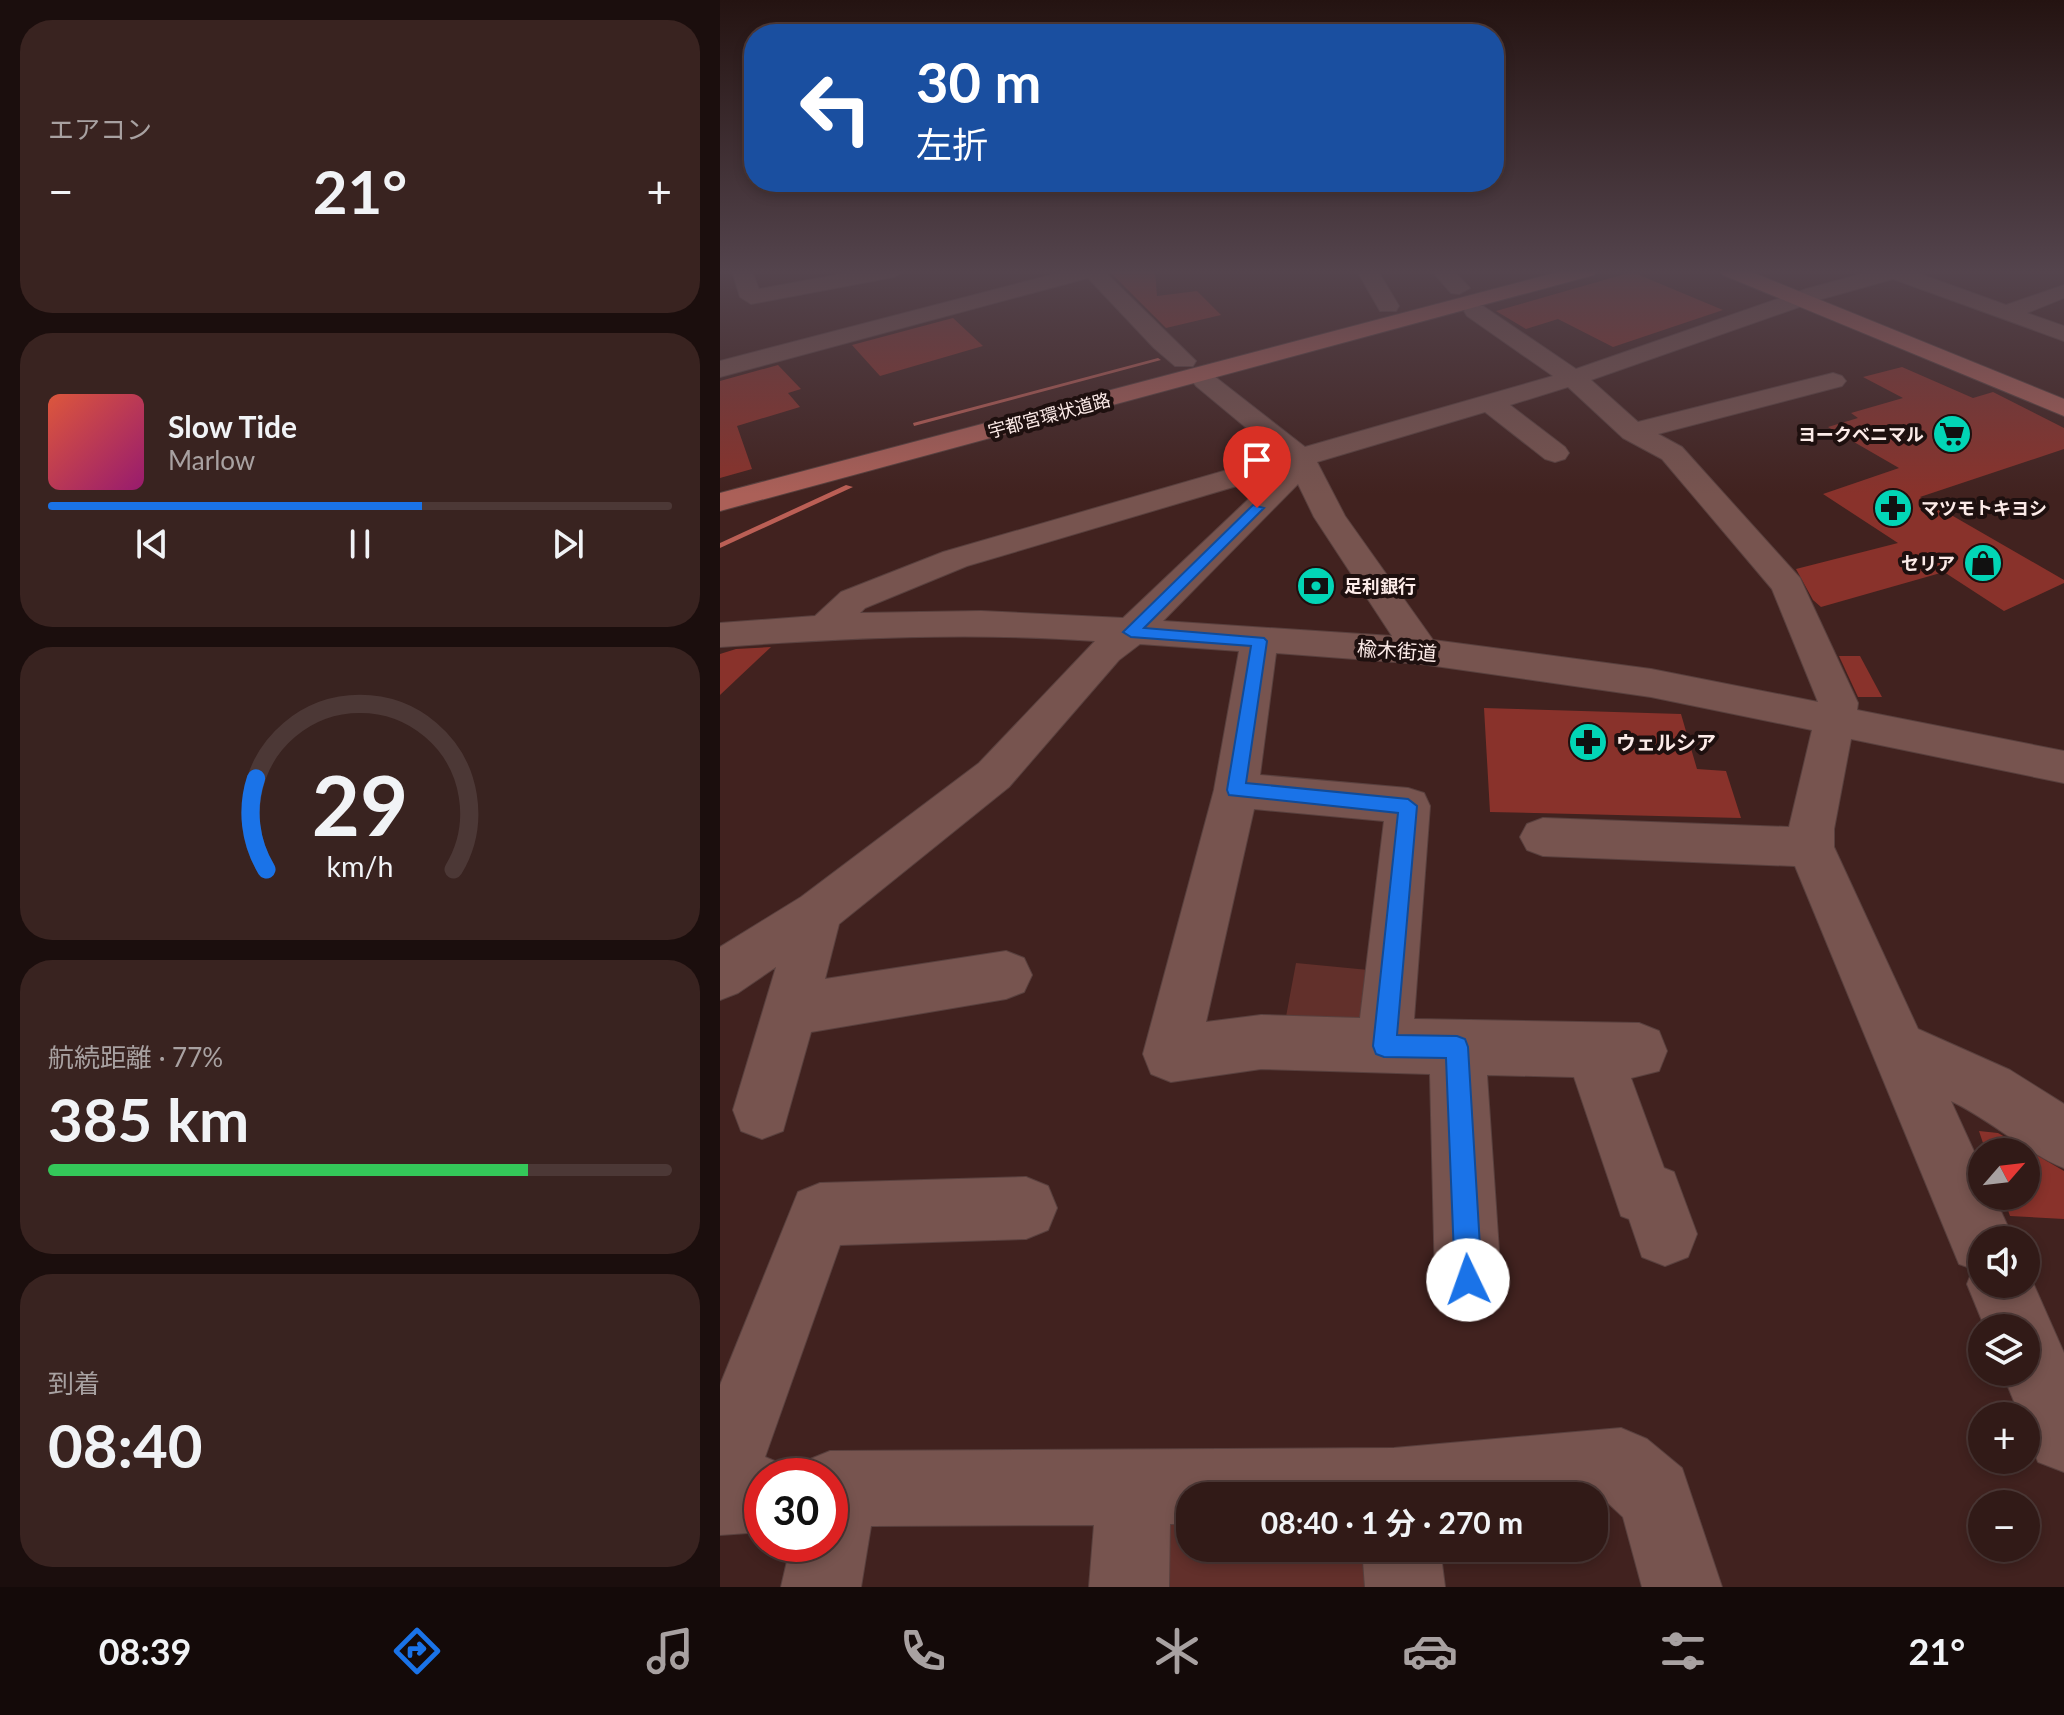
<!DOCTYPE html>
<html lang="ja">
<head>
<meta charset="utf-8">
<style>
	body { margin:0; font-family:Lato,"Noto Sans JP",sans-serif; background:#392320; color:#f1f3f6; height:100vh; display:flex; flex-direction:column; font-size:30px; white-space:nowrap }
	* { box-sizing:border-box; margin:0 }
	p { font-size:26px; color:#a8a1a1 }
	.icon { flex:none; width:44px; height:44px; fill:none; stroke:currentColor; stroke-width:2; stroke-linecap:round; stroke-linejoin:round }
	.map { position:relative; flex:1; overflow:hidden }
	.sheet { display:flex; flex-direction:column; gap:20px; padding:20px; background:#1b0e0d; width:720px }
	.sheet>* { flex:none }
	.guide { position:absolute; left:24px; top:24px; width:760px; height:168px; border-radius:32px; box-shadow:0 4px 12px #0003,0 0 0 2px #4c3836; background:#1a4fa0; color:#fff; overflow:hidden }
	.needle { width:52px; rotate:62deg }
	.buttons { position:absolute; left:1248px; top:1138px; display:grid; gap:16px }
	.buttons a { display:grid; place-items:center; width:72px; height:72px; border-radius:50%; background:#311a17; box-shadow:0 4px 12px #0003,0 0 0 2px #4c3836; font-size:40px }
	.speed { position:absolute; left:24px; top:1458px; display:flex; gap:16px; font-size:40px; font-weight:700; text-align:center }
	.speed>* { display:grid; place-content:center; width:104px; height:104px; border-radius:50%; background:#311a17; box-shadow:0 4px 12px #0003,0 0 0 2px #4c3836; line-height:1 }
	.speed .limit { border:12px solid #d22; background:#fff; color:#111 }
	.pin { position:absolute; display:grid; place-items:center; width:68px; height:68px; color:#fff; margin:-82px -34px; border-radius:50% 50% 50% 0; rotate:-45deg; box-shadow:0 0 8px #0007 }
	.pin .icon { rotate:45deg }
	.me { position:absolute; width:88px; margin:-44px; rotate:357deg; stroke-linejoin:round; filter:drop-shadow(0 0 6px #0008) }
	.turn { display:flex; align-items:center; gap:28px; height:168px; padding:0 40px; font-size:36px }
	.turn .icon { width:104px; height:104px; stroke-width:2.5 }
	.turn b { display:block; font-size:56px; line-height:68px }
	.big { font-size:60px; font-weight:700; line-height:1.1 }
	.sheet .tile { flex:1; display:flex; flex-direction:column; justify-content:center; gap:12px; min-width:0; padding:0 28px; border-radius:32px; background:#392320 }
	.sheet .dial { align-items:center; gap:0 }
	.dial svg { height:208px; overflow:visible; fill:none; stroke:#4c3836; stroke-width:7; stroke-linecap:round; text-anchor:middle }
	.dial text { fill:#f1f3f6; stroke:none }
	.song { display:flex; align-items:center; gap:24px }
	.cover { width:96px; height:96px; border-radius:12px; background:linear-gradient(135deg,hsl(10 70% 55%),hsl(320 70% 35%)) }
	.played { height:8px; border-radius:4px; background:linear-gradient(90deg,#1a73e8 60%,#4c3836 60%) }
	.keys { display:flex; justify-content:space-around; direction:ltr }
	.heat { display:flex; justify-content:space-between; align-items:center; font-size:44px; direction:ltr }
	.charge { height:12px; border-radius:6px; background:linear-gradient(90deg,#34c759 77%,#4c3836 0) }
	.trip { position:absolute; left:456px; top:1482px; width:432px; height:80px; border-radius:32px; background:#311a17; box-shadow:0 4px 12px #0003,0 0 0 2px #4c3836; font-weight:700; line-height:80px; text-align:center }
	.tab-bar { display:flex; height:128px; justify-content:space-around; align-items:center; background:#140a09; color:#a8a1a1 }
	.tab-bar .icon { width:56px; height:56px }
	.tab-bar .active { color:#1a73e8 }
	.tab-bar b { font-size:36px; color:#f1f3f6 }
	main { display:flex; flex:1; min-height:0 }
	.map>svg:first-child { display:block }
	.green { fill:#62302b }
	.water { fill:#bb5f55 }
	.building { fill:#89322b }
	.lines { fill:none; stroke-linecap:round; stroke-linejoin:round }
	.minor-casing { stroke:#59403e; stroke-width:2 }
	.major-casing { stroke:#59403e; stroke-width:2 }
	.minor { fill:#77544f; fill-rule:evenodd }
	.major { fill:#ab6058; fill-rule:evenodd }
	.route { fill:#1a73e8; stroke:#114b97; stroke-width:2 }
	.labels { text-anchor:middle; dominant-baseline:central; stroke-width:8; stroke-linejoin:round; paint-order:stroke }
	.far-street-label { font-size:18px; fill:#fcebe8; stroke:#1e100f }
	.far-poi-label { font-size:18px; font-weight:bold; fill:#fcebe8; stroke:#1e100f; text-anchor:end }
	.street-label { font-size:20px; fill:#fcebe8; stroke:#1e100f }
	.poi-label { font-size:20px; font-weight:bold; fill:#fcebe8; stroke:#1e100f; text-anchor:start }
</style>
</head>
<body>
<main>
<section class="sheet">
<div class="tile"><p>エアコン</p>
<div class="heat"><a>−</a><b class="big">21°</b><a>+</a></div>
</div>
<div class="tile">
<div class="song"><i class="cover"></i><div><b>Slow Tide</b><p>Marlow</p></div></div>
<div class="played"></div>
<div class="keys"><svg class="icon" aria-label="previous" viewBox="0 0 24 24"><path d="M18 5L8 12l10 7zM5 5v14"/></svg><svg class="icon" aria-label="pause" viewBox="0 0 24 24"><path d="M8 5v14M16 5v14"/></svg><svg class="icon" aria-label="next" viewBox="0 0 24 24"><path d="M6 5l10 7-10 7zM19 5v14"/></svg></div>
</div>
<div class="tile dial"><svg viewBox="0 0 100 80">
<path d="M14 69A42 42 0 1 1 86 69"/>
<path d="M14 69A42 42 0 0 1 10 34" stroke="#1a73e8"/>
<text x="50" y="56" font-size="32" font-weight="700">29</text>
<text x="50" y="72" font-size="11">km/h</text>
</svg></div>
<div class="tile"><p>航続距離 · 77%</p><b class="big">385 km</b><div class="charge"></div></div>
<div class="tile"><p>到着</p><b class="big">08:40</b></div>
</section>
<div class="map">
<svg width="1344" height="1587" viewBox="0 0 1344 1587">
	<rect width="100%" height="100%" fill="#41221f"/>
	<!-- green -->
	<g class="green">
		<polygon points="576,963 659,971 642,1027 565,1022"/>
		<polygon points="470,1510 470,1548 641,1548 645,1587 444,1587 448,1511"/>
	</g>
	<!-- water -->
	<g class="water">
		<polygon points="438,358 441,360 194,426 193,423"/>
		<polygon points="126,485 133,487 0,548 0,543"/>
	</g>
	<!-- building -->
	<g class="building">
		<polygon points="389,271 435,271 437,296 477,291 501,315 446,328"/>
		<polygon points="912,272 1003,310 893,347 838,319 806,329 776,311"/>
		<polygon points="233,318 263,346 160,376 132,345"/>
		<polygon points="58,365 81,389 68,393 80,407 17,426 32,469 0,478 0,381"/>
		<polygon points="1182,367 1253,398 1273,392 1344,428 1344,449 1200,497 1344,580 1344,583 1284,611 1224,572 1101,607 1093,600 1076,569 1178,543 1103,494 1179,468 1108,427 1138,418 1131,413 1183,398 1143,377"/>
		<polygon points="51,647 0,695 0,654 16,649"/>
		<polygon points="1119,656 1140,656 1162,697 1138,697"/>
		<polygon points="764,708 961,714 977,769 1006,771 1021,818 770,812"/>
		<polygon points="1259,1131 1278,1133 1344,1171 1344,1219 1290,1216 1283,1196 1306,1196 1306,1152 1266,1152"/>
	</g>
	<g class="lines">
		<!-- minor casing -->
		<g class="minor-casing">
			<g id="minor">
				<polygon points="12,271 32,271 39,289 137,271 184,271 174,277 31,304 20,297"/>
				<polygon points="346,271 384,271 476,361 473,366 455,366 434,348 368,278 0,377 0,361"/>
				<polygon points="637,271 658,271 679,306 676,311 660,311"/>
				<polygon points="712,271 734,271 750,288 739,294 731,293"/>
				<path d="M1152,271H1192L1286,305L1344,285V298L1307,313L1344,326V341L1173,279L1102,299L871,380L918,422L1113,373L1122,376L1126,381L1122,386L938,434L962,447L1080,578L1138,703L1137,710L1344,751V783L1131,739L1114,829V847L1198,1029L1290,1070L1344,1104V1168C1303,1151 1271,1120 1231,1101L1262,1169V1196H1274L1294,1240H1262V1284H1306V1267L1344,1353V1472L1318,1462L1306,1432V1416H1300L1282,1372H1306V1328H1265L1247,1284L1253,1269L1239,1264L1075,866L823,856L807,850L800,837L807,824L823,818L1069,827L1092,730L931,697L701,664L556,653L540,775L688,788L704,793L710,806L694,1019L919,1023L939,1031L947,1051L939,1071L911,1078L944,1168L954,1172L977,1234L968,1257L945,1266L922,1257L909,1219L901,1216L854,1077L767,1075L781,1280L771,1303L748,1313L725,1303L715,1280L710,1074L541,1069L451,1082L431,1074L423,1054L494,790L519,651L420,644L399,660L289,787L119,924L105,979L286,951L304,958L312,975L304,992L286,999L91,1032L63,1131L42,1139L21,1131L13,1110L56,967L18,993L0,1000V947L81,897L259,763L375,641C249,632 125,638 0,647V623L95,616L121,592L223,552L559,455L476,386L472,381L476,376H494L585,447L833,376L747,316L744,311L747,306H763L856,369L1086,289ZM848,387L903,438L942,459L1052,589L1098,702L931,669L713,640L625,516L597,462L765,412L825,459L835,462L845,459L849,453L845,447L790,405ZM554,475L403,618L261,611L140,613L145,608L247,566ZM578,484L594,517L672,636L443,621ZM534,809L664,821L640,1018L541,1015L486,1022Z"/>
				<polygon points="306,1177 328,1186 337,1208 328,1230 306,1239 120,1245 45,1457 69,1467 72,1476 42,1476 42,1532 0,1535 0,1385 78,1192 100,1183"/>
				<polygon points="901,1428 927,1439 962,1468 1002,1587 922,1587 903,1517 888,1503 874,1504 874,1496 470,1496 470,1524 450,1524 449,1587 369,1587 374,1525 151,1526 141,1587 61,1587 71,1544 110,1544 110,1476 78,1476 83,1462 110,1451 674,1448"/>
				<polygon points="642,1548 720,1548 725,1587 645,1587"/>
			</g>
		</g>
		<!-- major casing -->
		<g class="major-casing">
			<g id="major">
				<polygon points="842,271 877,271 874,275 0,511 0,493"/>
				<polygon points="1000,271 1029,271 1344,399 1344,416 1003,275"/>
			</g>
		</g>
		<!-- minor -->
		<use href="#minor" class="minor"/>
		<!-- major -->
		<use href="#major" class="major"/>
	</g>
	<!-- sky -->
	<linearGradient id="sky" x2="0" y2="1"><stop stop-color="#241311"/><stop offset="0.55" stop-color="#54444d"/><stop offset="1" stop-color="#54444d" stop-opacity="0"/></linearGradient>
	<rect width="1344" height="494" fill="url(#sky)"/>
	<!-- route -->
	<polygon class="route" points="533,505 544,508 424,628 544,638 547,641 526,783 688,799 697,806 677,1035 737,1036 745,1039 748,1047 762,1280 758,1289 748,1293 739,1289 735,1280 726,1058 664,1057 656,1054 653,1046 678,813 509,795 507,790 531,646 411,637 403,632"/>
	<!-- icons -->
	<defs>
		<g id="supermarket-disc" transform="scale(2)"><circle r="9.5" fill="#02d5b6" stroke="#1e100f"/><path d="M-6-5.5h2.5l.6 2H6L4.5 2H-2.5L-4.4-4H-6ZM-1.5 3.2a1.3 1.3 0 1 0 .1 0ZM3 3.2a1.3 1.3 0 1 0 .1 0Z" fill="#111"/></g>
		<g id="pharmacy-disc" transform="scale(2)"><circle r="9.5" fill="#02d5b6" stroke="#1e100f"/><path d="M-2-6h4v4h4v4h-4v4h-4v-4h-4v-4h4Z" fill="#111"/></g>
		<g id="shop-disc" transform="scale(2)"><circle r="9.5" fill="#02d5b6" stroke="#1e100f"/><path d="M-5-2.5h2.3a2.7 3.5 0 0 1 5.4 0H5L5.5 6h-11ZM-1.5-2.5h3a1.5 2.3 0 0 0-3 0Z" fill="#111"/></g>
		<g id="bank-disc" transform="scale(2)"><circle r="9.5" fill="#02d5b6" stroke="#1e100f"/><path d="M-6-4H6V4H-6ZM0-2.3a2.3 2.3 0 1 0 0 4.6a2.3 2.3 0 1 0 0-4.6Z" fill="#111"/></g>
	</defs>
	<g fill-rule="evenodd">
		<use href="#supermarket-disc" x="1232" y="434"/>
		<use href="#pharmacy-disc" x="1173" y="508"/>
		<use href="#shop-disc" x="1263" y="563"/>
		<use href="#bank-disc" x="596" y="586"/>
		<use href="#pharmacy-disc" x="868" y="742"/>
	</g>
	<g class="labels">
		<!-- far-street labels -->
		<g class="far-street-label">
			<text transform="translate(329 415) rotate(-15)">宇都宮環状道路</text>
		</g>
		<!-- far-poi labels -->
		<g class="far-poi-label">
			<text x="1204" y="434">ヨークベニマル</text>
			<text x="1201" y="508" text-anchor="start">マツモトキヨシ</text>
			<text x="1235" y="563">セリア</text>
			<text x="624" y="586" text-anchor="start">足利銀行</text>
		</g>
		<!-- street labels -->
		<g class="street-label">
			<text transform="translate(677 650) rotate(4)">楡木街道</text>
		</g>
		<!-- poi labels -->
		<g class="poi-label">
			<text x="896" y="742">ウェルシア</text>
		</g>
	</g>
</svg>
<div class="buttons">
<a><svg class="needle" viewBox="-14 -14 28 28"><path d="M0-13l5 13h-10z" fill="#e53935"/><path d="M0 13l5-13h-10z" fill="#a8a1a1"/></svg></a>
<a><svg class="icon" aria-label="sound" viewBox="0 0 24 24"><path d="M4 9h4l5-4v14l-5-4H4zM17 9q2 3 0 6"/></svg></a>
<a><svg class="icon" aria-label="layers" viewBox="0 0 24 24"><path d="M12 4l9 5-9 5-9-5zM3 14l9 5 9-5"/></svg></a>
<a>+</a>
<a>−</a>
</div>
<div class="speed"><div class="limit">30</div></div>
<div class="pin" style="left:537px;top:508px;background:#d93025"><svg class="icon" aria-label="arrive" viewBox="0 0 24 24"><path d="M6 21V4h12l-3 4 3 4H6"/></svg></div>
<svg class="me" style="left:748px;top:1280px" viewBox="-20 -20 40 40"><circle r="19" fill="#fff"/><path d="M0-13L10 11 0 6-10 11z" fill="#1a73e8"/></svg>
<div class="trip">08:40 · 1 分 · 270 m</div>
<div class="guide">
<div class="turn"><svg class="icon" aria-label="left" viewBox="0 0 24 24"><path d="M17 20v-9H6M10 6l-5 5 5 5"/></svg><div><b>30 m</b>左折</div></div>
</div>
</div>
</main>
<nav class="tab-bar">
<b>08:39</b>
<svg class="icon active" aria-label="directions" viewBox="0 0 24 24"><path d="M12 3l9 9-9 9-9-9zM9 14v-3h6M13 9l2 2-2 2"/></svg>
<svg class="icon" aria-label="music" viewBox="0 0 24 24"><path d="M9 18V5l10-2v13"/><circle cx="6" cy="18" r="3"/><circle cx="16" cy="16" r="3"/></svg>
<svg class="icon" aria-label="phone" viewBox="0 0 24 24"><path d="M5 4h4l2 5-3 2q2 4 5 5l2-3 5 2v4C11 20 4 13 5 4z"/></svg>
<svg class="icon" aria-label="climate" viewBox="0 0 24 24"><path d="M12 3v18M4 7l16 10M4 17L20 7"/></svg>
<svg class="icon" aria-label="car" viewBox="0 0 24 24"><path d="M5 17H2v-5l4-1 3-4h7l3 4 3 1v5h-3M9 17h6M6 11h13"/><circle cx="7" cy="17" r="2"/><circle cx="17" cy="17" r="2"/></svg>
<svg class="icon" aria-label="filters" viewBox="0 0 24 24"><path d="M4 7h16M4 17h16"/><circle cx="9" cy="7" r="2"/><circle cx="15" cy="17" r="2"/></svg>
<b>21°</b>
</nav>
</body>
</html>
